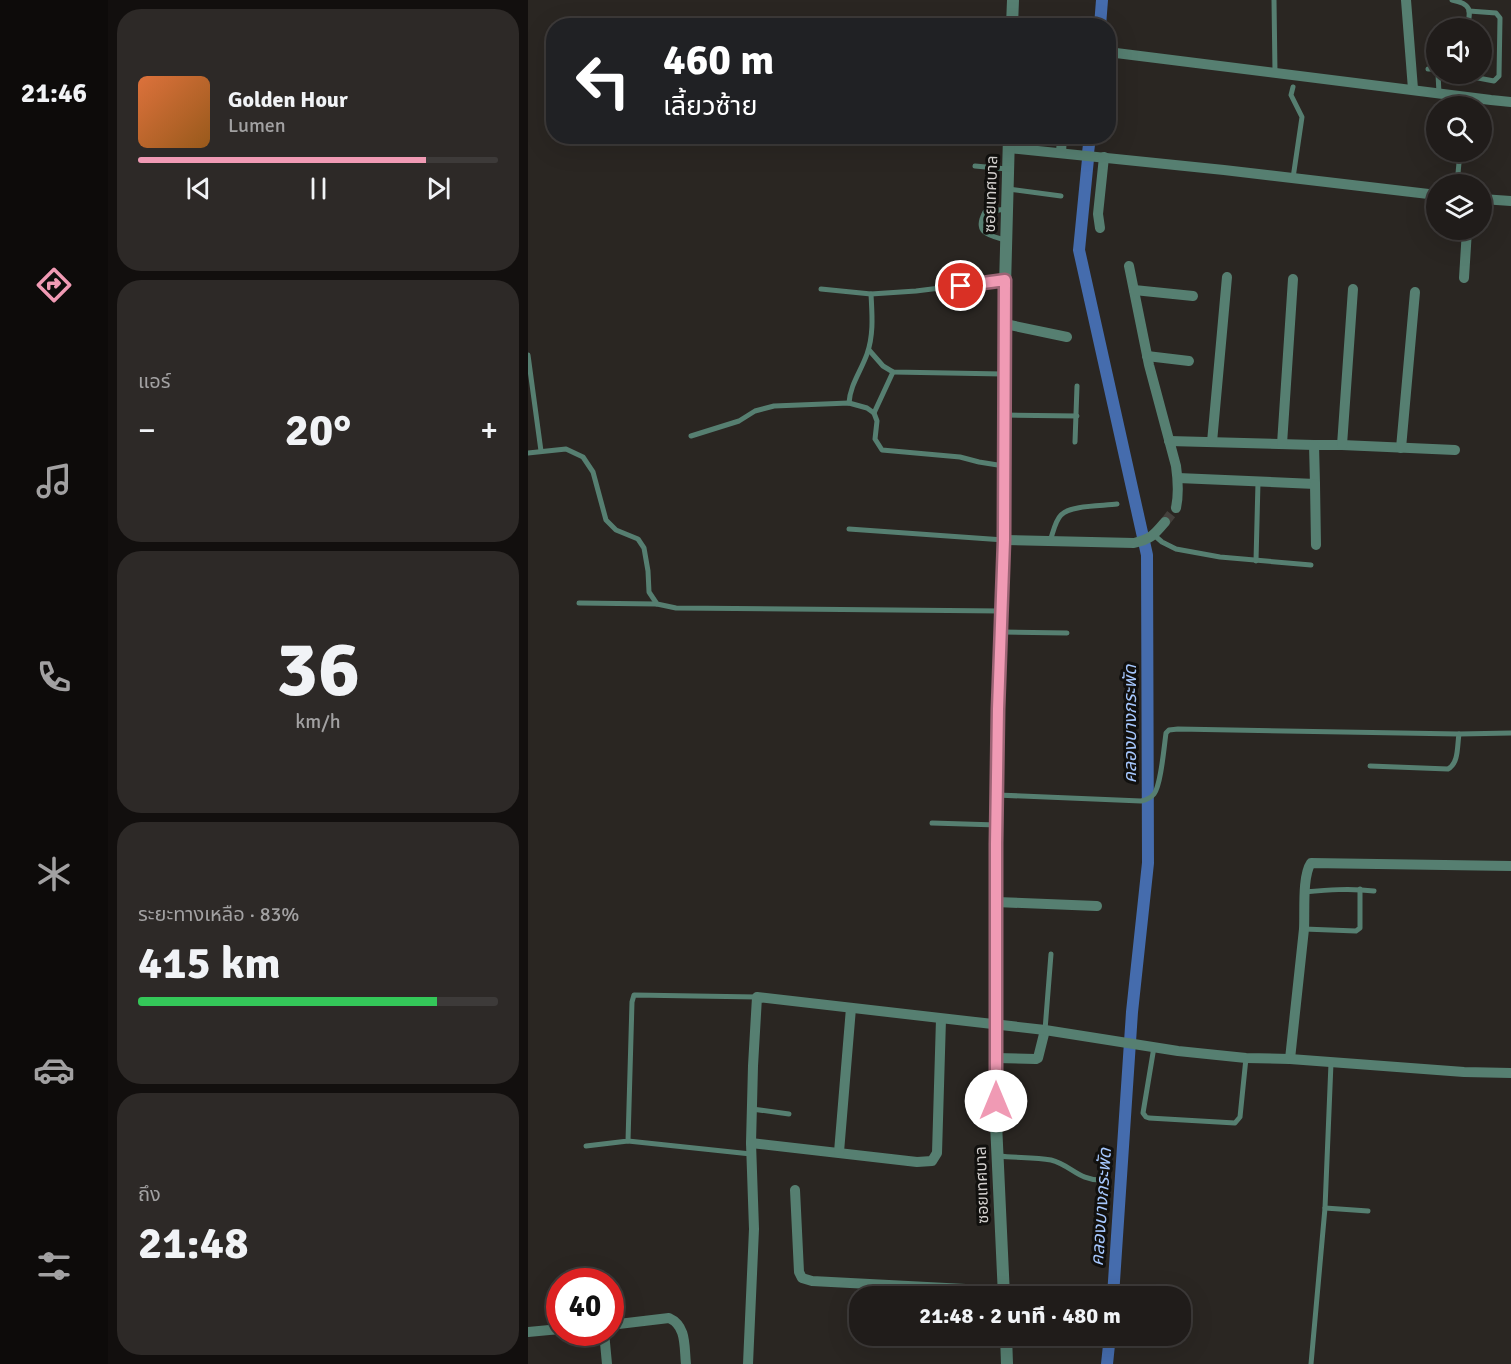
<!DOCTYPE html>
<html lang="th">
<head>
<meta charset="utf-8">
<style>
	body { margin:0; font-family:Signika,"Noto Sans Thai",sans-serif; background:#2d2927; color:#f1f3f6; height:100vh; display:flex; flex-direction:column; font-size:22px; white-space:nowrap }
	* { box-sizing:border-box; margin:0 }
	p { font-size:20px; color:#a2a1a2 }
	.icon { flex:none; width:33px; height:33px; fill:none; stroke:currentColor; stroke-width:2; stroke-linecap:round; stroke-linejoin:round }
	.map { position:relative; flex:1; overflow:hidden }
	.drawer { display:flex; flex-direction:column; gap:9px; padding:9px; background:#120f0e; width:420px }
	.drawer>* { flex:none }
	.banner { position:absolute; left:18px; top:18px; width:570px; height:126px; border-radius:24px; box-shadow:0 6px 24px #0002,0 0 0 2px #3d3a39; background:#202124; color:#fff; overflow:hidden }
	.controls { position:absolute; left:898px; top:18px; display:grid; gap:12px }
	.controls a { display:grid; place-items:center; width:66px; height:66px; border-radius:50%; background:#201c1a; box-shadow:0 6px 24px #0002,0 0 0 2px #3d3a39; font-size:30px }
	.speed { position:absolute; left:18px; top:1268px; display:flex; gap:12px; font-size:30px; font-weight:700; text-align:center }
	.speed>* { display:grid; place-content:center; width:78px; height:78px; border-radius:50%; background:#201c1a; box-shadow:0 6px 24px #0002,0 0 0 2px #3d3a39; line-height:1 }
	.speed .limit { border:9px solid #d22; background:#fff; color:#111 }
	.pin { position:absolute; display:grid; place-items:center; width:51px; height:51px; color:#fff; margin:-26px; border:3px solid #fff; border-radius:50%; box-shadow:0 2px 6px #0007 }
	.me { position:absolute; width:66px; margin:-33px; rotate:0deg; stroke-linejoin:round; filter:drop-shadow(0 0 4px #0008) }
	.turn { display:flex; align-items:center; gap:21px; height:126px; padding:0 18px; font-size:27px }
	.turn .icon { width:78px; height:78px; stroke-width:2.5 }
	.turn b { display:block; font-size:42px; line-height:51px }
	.big { font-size:45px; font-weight:800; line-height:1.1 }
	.drawer .card { flex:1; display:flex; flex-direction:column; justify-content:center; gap:9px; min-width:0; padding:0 21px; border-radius:24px; background:#2d2927 }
	.drawer .dial { align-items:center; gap:0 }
	.dial b { font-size:78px; line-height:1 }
	.song { display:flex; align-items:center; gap:18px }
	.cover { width:72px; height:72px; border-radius:9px; background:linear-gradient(135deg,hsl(20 70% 55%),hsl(30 70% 35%)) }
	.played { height:6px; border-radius:3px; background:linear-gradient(90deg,#f09ab4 80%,#3d3a39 80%) }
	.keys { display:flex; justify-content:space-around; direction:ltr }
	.heat { display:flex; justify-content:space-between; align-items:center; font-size:33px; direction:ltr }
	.charge { height:9px; border-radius:4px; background:linear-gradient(90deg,#34c759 83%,#3d3a39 0) }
	.trip { position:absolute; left:321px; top:1286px; width:342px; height:60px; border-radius:24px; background:#201c1a; box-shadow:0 6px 24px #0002,0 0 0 2px #3d3a39; font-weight:800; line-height:60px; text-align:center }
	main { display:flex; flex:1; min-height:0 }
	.dock { display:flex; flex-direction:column; width:108px; justify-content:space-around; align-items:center; background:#0d0b0a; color:#a2a1a2 }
	.dock .icon { width:42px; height:42px }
	.dock .current { color:#f09ab4 }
	.dock b { font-size:27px; color:#f1f3f6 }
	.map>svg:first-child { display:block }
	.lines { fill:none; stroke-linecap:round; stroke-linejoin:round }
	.canal { stroke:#456cad; stroke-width:12 }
	.minor-tunnel { stroke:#44403c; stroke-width:10; stroke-dasharray:10 5; stroke-linecap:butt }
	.service { stroke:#567f71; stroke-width:5 }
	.minor { stroke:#567f71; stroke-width:10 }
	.tertiary { stroke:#567f71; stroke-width:12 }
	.route-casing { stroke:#9c6475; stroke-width:15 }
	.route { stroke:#f09ab4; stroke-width:10 }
	.labels { text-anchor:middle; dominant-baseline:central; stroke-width:6; stroke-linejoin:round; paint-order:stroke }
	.street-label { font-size:16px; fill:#d4d1cf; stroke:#11100e }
	.water-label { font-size:18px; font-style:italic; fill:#a6c7fd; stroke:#11100e }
</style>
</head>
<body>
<main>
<nav class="dock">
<b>21:46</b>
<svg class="icon current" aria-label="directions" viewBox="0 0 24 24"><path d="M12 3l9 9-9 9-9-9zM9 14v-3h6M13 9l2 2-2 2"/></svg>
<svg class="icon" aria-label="music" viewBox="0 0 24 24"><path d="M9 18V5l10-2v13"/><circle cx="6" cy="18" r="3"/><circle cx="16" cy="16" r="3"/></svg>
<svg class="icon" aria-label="phone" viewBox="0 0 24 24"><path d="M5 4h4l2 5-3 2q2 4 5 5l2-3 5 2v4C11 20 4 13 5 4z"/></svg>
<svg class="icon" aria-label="climate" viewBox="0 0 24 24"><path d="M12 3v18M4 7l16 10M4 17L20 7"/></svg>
<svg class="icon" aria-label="car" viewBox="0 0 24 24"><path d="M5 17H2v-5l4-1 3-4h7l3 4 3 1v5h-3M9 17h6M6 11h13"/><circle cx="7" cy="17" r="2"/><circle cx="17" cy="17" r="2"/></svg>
<svg class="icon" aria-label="filters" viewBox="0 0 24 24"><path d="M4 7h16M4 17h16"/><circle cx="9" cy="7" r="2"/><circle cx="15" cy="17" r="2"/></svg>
</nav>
<section class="drawer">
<div class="card">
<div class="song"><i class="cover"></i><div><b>Golden Hour</b><p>Lumen</p></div></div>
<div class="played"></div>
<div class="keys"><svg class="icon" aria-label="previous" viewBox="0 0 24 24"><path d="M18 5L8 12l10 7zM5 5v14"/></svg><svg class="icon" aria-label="pause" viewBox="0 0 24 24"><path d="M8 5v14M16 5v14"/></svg><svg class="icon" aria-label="next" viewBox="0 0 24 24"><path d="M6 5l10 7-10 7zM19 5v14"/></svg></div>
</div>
<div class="card"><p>แอร์</p>
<div class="heat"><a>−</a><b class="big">20°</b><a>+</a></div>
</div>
<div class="card dial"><b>36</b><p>km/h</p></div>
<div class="card"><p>ระยะทางเหลือ · 83%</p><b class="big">415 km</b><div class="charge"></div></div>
<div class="card"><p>ถึง</p><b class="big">21:48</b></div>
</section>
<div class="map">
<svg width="983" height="1364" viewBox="0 0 983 1364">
	<rect width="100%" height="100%" fill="#2a2622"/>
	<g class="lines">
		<!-- canal -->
		<g class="canal">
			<polyline points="572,26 574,0"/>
			<polyline points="560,153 562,136"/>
			<polyline points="560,159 551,250 619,555 620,863 604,1012 585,1296"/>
			<polyline points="579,1364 582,1335"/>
		</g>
		<!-- minor-tunnel -->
		<polyline class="minor-tunnel" points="637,522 648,508"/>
		<!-- service -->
		<g class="service">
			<polyline points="746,0 747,72"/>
			<path d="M924,0C944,4 943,10 939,28"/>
			<polyline points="900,69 909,69"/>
			<polyline points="910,74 911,93"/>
			<polyline points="929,74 966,81 971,76 972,18 968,13 941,11"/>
			<polyline points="765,87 763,95 774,117 765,178"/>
			<polyline points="447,166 479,169"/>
			<polyline points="929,184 932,152"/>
			<polyline points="480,189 533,196"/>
			<path d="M477,240C460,235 446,233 457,212L478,209"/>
			<polyline points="293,289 343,294 388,291 476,280"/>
			<polyline points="341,350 355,366 365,372 475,374"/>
			<polyline points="0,355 13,451"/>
			<path d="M321,403C322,385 333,371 339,354C346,334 344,314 343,294"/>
			<polyline points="346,413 365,372"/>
			<polyline points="477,415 549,416"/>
			<polyline points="163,436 211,421 227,411 246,406 321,403 339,408 346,413 349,421 347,439 354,450 432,457 451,462 476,466"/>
			<polyline points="547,442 549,386"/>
			<polyline points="0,453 38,449 55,457 65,472 78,520 88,530 110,539 116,548 120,571 121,592 129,604 148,608 473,611"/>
			<polyline points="321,529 476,540"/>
			<polyline points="626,535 634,542 648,549 692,557 783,565"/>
			<path d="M522,541C525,533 527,521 533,515C542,505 575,506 589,504"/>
			<polyline points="728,561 730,482"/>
			<polyline points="51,603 129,604"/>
			<polyline points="474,632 539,633"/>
			<path d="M842,766L920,769C931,763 929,746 931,734"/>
			<path d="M469,795L613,801C618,800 622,799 626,794C633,785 636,747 638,733L641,730L650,729L931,734L983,733"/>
			<polyline points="404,823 469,825"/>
			<path d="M776,892C799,890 822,888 846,891"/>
			<polyline points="776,929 828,931 832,928 832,889"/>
			<polyline points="517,1030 523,954"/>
			<polyline points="626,1047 615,1113 618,1117 621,1118 707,1123 712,1117 718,1058"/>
			<polyline points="224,1109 261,1114"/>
			<polyline points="100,1141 223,1154"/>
			<polyline points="58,1146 100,1141 104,1002 106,995 229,997"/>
			<path d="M471,1156C488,1158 506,1157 523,1160C543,1165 551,1181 574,1180"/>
			<polyline points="797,1208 840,1211"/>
			<polyline points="783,1364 797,1208 803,1063"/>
		</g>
		<!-- minor -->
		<g class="minor">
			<polyline points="878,0 885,89"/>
			<polyline points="580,52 963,100 983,102"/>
			<polyline points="481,148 696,170 909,195"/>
			<polyline points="533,153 534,136"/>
			<polyline points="954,199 983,201"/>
			<polyline points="572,228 570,214 576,157"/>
			<path d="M601,266L621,365L648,466C650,480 651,494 648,508"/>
			<polyline points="936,278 939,230"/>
			<polyline points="606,290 665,296"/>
			<polyline points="477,324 539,337"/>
			<polyline points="619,356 661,361"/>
			<polyline points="641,441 786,445 814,445 927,450"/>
			<polyline points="684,442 699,277"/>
			<polyline points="754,444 765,279"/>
			<polyline points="814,445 825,289"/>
			<polyline points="873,448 887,292"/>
			<polyline points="650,478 787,484 786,445"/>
			<polyline points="787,484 788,545"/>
			<path d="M476,540L606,543C623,539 626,535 637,522"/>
			<polyline points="468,902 569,906"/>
			<polyline points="468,1058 508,1059 510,1058 517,1030"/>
			<path d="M762,1059L776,929C777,912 774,876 783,863L983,866"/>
			<polyline points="223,1143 389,1162 404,1161 409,1153 413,1019"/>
			<polyline points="311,1152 323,1008"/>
			<polyline points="267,1190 271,1272 274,1278 284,1281 476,1291"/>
			<path d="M82,1325L141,1318C159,1326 156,1347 158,1364"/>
			<polyline points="0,1332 32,1329"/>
			<polyline points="76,1332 79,1364"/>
			<polyline points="220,1364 226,1229 223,1143 225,1066 229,997 517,1030 650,1051 718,1058 762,1059 936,1072 983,1073"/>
		</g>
		<!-- tertiary -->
		<g class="tertiary">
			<polyline points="484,26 485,0"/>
			<polyline points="476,1296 468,1123 467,954 470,709 476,540 477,286 481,136"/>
			<polyline points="478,1335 479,1364"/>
		</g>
	</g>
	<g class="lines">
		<!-- route casing -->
		<g class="route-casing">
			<polyline id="route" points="433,286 477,280 476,540 470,709 468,844 468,1101"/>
		</g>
		<!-- route -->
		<use href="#route" class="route"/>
	</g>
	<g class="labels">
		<!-- street labels -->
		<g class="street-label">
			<text transform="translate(463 194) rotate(-88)">ซอยเทศบาล</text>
			<text transform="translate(454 1185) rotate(-92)">ซอยเทศบาล</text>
		</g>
		<!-- water labels -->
		<g class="water-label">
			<text transform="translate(602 724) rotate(-90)">คลองบางกระพัด</text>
			<text transform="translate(573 1207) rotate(-86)">คลองบางกระพัด</text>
		</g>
	</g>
</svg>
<div class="controls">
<a><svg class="icon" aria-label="sound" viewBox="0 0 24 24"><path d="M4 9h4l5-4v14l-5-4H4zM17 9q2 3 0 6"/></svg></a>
<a><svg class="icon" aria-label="search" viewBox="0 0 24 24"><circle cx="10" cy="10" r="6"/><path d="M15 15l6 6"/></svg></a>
<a><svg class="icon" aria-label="layers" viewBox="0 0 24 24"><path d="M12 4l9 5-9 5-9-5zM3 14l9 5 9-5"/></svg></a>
</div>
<div class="speed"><div class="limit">40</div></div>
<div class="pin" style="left:433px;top:286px;background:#d93025"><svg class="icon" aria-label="arrive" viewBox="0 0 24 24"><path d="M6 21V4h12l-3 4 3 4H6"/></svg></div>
<svg class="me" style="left:468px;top:1101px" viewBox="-20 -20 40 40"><circle r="19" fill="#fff"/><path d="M0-13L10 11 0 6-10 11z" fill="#f09ab4"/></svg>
<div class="trip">21:48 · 2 นาที · 480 m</div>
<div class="banner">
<div class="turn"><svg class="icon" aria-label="left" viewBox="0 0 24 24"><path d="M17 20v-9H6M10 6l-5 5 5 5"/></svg><div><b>460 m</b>เลี้ยวซ้าย</div></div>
</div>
</div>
</main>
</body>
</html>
